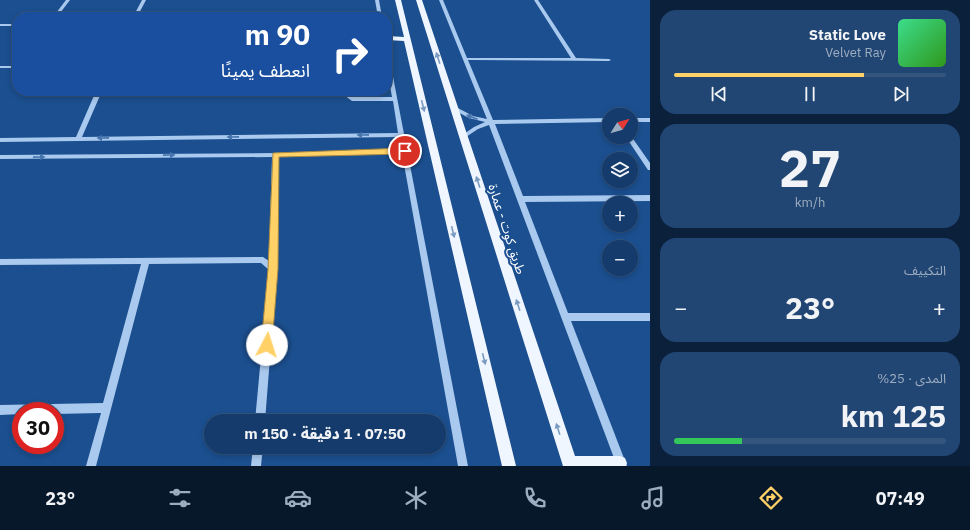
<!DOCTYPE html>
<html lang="ar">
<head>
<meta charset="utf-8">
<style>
	body { margin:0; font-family:"IBM Plex Sans","Noto Sans Arabic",sans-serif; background:#214673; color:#f1f3f6; direction:rtl; height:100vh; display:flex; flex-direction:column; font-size:15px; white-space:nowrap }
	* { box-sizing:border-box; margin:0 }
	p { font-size:13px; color:#9dadc1 }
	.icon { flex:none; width:22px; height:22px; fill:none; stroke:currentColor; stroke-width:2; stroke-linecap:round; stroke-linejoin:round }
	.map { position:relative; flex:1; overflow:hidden; direction:ltr }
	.details { display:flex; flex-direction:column; gap:10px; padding:10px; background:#0b203b; width:320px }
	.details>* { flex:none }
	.hud { position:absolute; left:12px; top:12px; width:380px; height:84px; border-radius:16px; box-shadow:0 2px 6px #0003,0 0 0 1px #33557e; direction:rtl; background:#1a4fa0; color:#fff; overflow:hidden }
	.needle { width:26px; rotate:53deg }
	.controls { position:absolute; left:602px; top:108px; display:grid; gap:8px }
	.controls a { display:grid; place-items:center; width:36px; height:36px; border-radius:50%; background:#143b6b; box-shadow:0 2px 6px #0003,0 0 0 1px #33557e; font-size:20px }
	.speed { position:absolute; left:12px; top:402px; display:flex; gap:8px; font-size:20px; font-weight:700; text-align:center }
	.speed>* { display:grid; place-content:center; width:52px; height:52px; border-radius:50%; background:#143b6b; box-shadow:0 2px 6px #0003,0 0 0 1px #33557e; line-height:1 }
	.speed .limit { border:6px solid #d22; background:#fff; color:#111 }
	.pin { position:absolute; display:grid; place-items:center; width:34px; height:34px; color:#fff; margin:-17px; border:2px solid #fff; border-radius:50%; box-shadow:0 1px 4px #0007 }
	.me { position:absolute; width:44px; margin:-22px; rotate:5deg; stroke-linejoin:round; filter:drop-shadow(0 0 3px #0008) }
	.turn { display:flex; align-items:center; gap:14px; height:84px; padding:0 16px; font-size:18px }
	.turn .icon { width:52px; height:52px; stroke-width:2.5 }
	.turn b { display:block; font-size:28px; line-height:34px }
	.big { font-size:30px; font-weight:800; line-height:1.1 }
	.details .card { flex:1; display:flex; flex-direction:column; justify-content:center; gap:6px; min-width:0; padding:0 14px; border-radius:16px; background:#214673 }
	.details .dial { align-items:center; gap:0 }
	.dial b { font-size:52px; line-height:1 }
	.song { display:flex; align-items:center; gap:12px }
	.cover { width:48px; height:48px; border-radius:6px; background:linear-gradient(135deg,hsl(150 70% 55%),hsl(110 70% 35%)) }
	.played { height:4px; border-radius:2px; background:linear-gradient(90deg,#ffd166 70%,#33557e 70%) }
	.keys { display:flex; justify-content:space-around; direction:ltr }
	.heat { display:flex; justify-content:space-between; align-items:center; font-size:22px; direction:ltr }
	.charge { height:6px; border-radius:3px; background:linear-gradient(90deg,#34c759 25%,#33557e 0) }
	.trip { position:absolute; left:204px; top:414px; width:242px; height:40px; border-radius:20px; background:#143b6b; box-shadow:0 2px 6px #0003,0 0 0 1px #33557e; font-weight:800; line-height:40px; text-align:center; direction:rtl }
	.tab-bar { display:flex; height:64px; justify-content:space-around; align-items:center; background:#08182b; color:#9dadc1 }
	.tab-bar .icon { width:28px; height:28px }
	.tab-bar .current { color:#ffd166 }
	.tab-bar b { font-size:18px; color:#f1f3f6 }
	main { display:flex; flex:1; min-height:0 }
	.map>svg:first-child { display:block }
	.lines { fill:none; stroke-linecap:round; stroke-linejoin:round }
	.minor { fill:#a9c9ee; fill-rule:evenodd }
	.major { fill:#f0f6ff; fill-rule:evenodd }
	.oneway { fill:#7b9ac1 }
	.oneway2 { fill:#4674ac }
	.route { fill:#ffd166; stroke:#a68842 }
	.labels { text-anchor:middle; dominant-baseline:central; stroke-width:4; stroke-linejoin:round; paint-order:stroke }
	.street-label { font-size:13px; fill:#fff; stroke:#1b4f8f }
</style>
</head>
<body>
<main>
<section class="details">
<div class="card">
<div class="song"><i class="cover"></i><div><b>Static Love</b><p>Velvet Ray</p></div></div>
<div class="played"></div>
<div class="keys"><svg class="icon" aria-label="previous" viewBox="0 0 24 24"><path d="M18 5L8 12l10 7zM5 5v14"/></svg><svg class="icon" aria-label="pause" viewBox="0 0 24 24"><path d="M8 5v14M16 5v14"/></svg><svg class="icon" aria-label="next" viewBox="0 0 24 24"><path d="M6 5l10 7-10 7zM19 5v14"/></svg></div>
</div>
<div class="card dial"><b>27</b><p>km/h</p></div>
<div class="card"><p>التكييف</p>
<div class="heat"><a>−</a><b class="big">23°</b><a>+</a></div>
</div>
<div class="card"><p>المدى · 25%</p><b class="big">125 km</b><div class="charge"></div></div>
</section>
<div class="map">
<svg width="650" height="466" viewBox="0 0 650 466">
	<rect width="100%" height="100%" fill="#1b4f8f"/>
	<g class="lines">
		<!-- minor -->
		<g class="minor">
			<polygon points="66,0 70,0 57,17 53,17"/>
			<polygon points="142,0 146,0 137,17 133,17"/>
			<polygon points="375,0 379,0 382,17 378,17"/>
			<polygon points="439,0 443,0 467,58 571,58 534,0 538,0 576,58 609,59 611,60 609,61 468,60 493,120 609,118 609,122 495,124 523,196 650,195 650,201 525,202 568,313 650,313 650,321 571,321 627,466 617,466 489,125 478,129 466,137 464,138 461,136 474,127 485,122 469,118 452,109 452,107 456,107 473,116 487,119"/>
			<rect x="0" y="24" width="17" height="2"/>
			<polygon points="387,55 389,56 468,466 458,466 402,153 278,157 277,269 265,421 255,421 269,270 261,263 149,264 96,466 86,466 101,413 55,414 55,411 21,411 21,414 0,415 0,405 103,403 141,264 0,265 0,259 263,257 269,261 272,157 0,159 0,155 275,153 401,149 399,137 0,142 0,138 76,137 96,91 102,91 82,137 398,133 393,101 352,101 344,95 344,91 350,91 350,94 353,97 392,97 387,69"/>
			<rect x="0" y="66" width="17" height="2"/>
			<rect x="631" y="118" width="19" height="4"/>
			<polygon points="631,136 650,163 650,170 648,170 626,137 631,137"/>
			<polygon points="253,447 263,447 261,466 251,466"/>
		</g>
		<!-- major -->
		<g class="major">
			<polygon points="395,0 401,0 516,466 502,466 404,41 387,40 387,36 404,37"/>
			<polygon points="416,0 422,0 575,456 620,456 625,458 627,463 626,466 563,466"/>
		</g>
	</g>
	<!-- one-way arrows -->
	<defs><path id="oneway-solid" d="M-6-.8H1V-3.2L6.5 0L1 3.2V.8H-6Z"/></defs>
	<g class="oneway">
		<use href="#oneway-solid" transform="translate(438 58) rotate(-108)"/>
		<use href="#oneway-solid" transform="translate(423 106) rotate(76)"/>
		<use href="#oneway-solid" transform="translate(478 182) rotate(-108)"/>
		<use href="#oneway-solid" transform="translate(453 232) rotate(76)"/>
		<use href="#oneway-solid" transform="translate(518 305) rotate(-108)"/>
		<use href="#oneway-solid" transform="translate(484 359) rotate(76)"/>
		<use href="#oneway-solid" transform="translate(558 429) rotate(-108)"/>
	</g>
	<g class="oneway2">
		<use href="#oneway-solid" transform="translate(472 117) rotate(-159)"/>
		<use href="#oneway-solid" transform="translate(363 135) rotate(179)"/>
		<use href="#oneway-solid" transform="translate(233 137) rotate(179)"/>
		<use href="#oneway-solid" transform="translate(103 138) rotate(179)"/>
		<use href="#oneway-solid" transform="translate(169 155) rotate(-1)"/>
		<use href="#oneway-solid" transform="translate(39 157) rotate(-1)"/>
	</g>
	<!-- route -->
	<polygon class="route" points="405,148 409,151 405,154 279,157 278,269 272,345 271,349 267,351 263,349 261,345 268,269 273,153"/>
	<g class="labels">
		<!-- street labels -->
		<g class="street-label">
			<text transform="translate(507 229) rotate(72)">طريق كوت - عمارة</text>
		</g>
	</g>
</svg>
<div class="controls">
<a><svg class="needle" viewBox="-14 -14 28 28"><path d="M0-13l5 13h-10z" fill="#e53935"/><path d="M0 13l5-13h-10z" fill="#9dadc1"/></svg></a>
<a><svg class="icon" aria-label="layers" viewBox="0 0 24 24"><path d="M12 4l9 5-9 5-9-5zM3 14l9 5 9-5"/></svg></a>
<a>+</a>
<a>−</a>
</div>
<div class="speed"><div class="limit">30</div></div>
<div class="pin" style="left:405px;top:151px;background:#d93025"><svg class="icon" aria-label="arrive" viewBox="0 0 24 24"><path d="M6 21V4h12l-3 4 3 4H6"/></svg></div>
<svg class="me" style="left:267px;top:345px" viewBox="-20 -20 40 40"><circle r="19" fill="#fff"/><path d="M0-13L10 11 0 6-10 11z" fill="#ffd166"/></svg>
<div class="trip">07:50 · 1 دقيقة · 150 m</div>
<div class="hud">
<div class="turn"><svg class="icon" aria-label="right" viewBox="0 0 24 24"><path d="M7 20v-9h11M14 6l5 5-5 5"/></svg><div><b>90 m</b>انعطف يمينًا</div></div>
</div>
</div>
</main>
<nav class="tab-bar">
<b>07:49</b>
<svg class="icon current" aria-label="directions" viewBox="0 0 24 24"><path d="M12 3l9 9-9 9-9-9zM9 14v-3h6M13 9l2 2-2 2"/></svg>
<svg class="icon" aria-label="music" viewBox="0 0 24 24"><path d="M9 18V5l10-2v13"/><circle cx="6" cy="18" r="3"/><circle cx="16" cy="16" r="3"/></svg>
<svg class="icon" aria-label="phone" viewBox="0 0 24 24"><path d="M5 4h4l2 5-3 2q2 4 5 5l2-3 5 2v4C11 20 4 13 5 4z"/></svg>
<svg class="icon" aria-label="climate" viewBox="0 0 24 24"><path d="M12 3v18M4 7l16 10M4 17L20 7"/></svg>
<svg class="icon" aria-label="car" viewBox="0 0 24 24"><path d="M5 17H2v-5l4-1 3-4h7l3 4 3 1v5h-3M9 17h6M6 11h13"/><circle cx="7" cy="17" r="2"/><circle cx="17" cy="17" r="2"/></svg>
<svg class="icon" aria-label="filters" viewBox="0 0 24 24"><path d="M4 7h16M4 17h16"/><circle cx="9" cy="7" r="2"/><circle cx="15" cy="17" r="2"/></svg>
<b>23°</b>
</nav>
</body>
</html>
